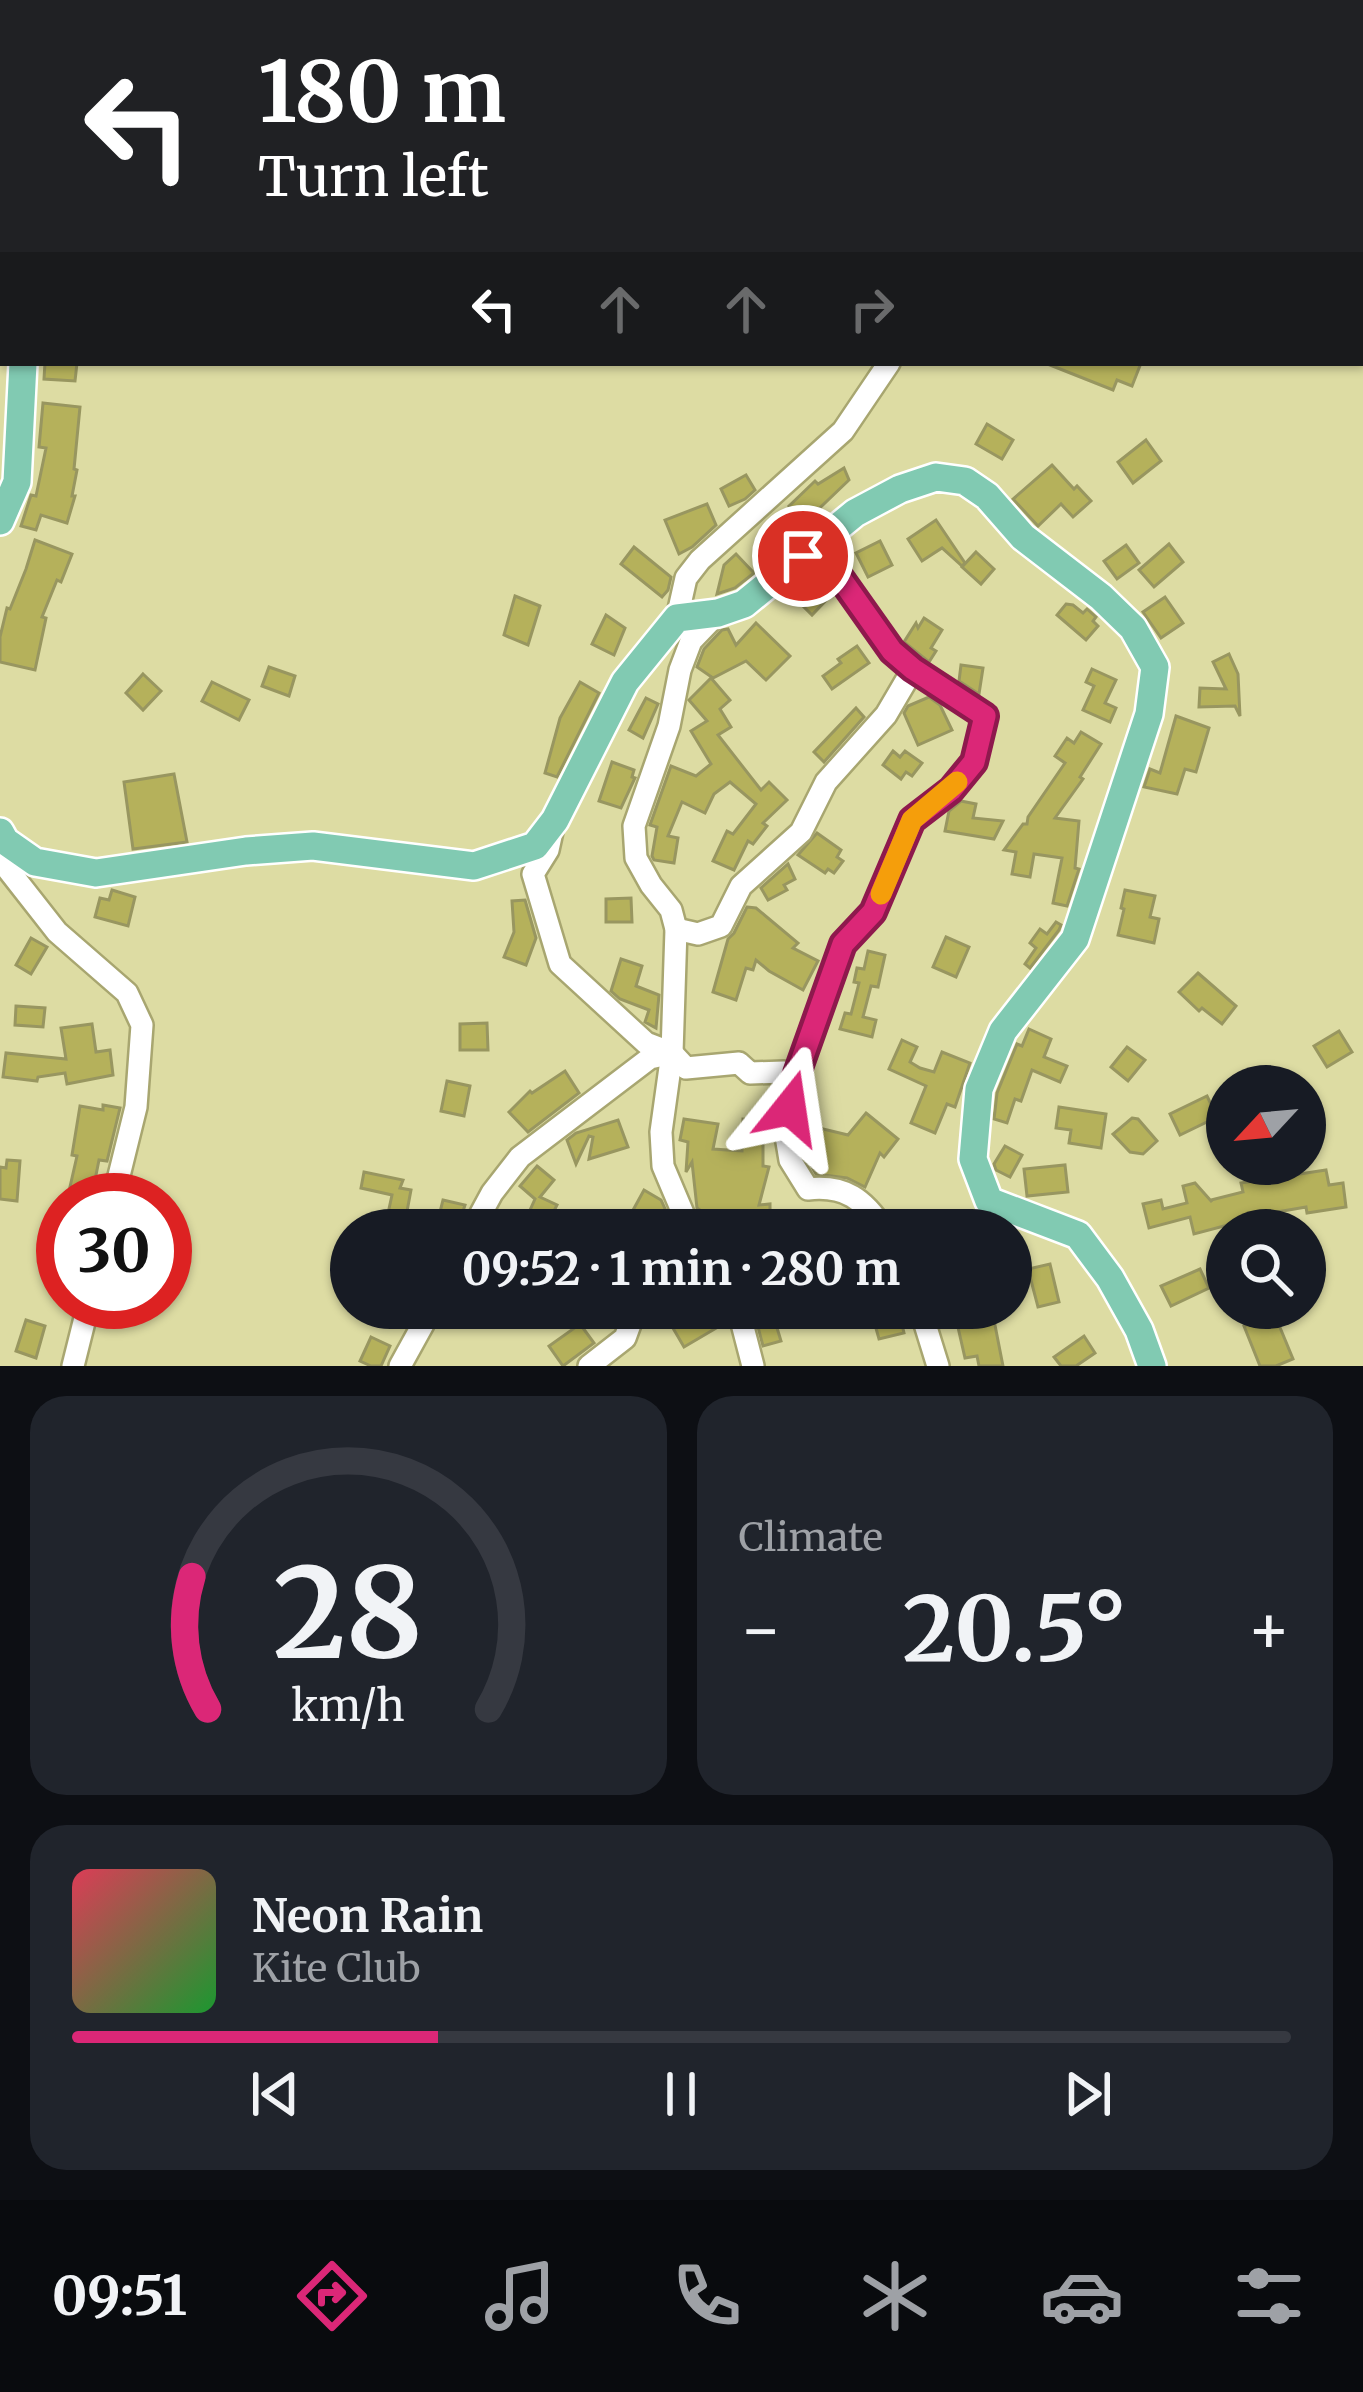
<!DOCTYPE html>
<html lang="en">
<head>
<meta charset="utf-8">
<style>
	body { margin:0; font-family:Merriweather,serif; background:#20242c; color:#f1f3f6; height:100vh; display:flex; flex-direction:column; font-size:45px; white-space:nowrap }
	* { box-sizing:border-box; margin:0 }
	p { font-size:39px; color:#9ea1a6 }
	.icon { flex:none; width:66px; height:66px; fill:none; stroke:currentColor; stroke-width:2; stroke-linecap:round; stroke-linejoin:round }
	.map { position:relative; height:1366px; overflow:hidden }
	.drawer { display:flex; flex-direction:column; gap:30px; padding:30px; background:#0d0f14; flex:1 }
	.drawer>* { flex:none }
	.hud { position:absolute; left:0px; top:0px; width:1365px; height:366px; box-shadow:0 3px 9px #0004; background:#202124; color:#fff; overflow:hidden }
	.needle { width:78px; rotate:244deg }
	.controls { position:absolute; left:1206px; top:1065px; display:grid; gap:24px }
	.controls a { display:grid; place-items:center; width:120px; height:120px; border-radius:50%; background:#171b24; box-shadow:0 3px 9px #0004; font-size:60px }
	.speed { position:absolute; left:36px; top:1173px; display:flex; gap:24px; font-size:60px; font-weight:700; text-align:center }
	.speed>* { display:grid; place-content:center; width:156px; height:156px; border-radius:50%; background:#171b24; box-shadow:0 3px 9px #0004; line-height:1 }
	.speed .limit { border:18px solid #d22; background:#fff; color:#111 }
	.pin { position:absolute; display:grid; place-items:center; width:102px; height:102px; color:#fff; margin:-51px; border:6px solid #fff; border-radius:50%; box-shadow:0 3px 12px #0007 }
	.me { position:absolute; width:132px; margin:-66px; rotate:15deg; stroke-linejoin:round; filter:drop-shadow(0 0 9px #0008) }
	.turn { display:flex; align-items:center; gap:42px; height:252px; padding:0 60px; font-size:54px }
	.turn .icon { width:156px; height:156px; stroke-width:2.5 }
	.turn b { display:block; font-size:84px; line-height:102px }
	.lanes { display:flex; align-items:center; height:114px; padding:0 60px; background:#0003; justify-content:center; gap:60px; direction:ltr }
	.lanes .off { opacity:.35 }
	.big { font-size:90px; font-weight:700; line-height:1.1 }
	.drawer .card { flex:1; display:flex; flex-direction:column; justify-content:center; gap:18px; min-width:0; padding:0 42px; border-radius:36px; background:#20242c }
	.drawer .dial { align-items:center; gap:0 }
	.dial svg { height:312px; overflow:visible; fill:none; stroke:#363941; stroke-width:7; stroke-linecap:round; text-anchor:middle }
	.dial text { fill:#f1f3f6; stroke:none }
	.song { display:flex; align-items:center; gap:36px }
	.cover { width:144px; height:144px; border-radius:18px; background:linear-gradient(135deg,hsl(350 70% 55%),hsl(130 70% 35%)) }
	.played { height:12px; border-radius:6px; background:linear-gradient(90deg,#db2777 30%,#363941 30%) }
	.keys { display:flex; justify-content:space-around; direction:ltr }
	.heat { display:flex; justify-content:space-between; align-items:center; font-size:66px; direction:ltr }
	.drawer .tiles { flex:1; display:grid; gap:30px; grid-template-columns:1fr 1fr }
	.card:last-child { grid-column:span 2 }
	.trip { position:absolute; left:330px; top:1209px; width:702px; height:120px; border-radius:60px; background:#171b24; box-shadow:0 3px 9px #0004; font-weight:700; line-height:120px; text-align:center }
	.tab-bar { display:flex; height:192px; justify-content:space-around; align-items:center; background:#090b0e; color:#9ea1a6 }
	.tab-bar .icon { width:84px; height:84px }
	.tab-bar .active { color:#db2777 }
	.tab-bar b { font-size:54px; color:#f1f3f6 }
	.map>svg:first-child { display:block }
	.building { fill:#b5b15b; stroke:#989660; stroke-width:3 }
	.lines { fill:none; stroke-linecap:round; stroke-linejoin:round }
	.minor-casing { stroke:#a8a670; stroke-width:26 }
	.major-casing { stroke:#fff; stroke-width:32 }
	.minor { stroke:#fff; stroke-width:21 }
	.major { stroke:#81cab2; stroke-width:27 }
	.route-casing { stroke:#8e194d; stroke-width:30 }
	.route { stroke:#db2777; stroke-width:21 }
	.slow { stroke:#f59e0b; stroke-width:21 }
</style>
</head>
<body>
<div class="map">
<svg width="1363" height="1366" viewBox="0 0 1363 1366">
	<rect width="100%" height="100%" fill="#dddca3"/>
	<!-- building -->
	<g class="building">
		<polygon points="45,363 77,363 75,381 44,379"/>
		<polygon points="1045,363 1141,363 1132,386 1117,380 1113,390"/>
		<polygon points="43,403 80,407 74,469 77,470 72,496 75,496 67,523 41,515 36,530 21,526 31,495 36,496 46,448 39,447"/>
		<polygon points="987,424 1013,440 1002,459 976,444"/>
		<polygon points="1146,440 1161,461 1133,483 1118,462"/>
		<polygon points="1052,465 1074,489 1077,486 1091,501 1073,517 1061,504 1038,526 1013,499"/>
		<polygon points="844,468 849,480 804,523 789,506 815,481 818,484"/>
		<polygon points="746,475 755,490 745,499 729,506 721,489"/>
		<polygon points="707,504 716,525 692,547 679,554 665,520"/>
		<polygon points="936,520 965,563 962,566 942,548 922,561 908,539"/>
		<polygon points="35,540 72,554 61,582 57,580 42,617 46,618 35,670 0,662 0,637 7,608 10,609 26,569"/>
		<polygon points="880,541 892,565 868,577 856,553"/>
		<polygon points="1169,544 1183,562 1154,587 1139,570"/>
		<polygon points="1126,545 1139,563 1117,579 1104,561"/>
		<polygon points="634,547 671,577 668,590 662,597 621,564"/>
		<polygon points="976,552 994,569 981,584 962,567"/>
		<polygon points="736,554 754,573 735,588 717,594 724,565"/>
		<polygon points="815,580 829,587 833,593 812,615 797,600"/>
		<polygon points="515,596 540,606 528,645 504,635"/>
		<polygon points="1165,597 1183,623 1161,638 1143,612"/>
		<polygon points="1066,604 1073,605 1083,613 1087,609 1096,617 1093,621 1098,626 1086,640 1057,615"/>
		<polygon points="606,615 625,628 614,655 592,644"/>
		<polygon points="924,618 942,630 931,648 936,651 929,662 904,642 916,623 918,628"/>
		<polygon points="756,623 790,656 766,680 746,661 713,678 697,667 704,649 722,630 728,629 736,645"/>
		<polygon points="857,646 869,663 832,689 823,676 841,663 838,659"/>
		<polygon points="1229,654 1238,674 1240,716 1235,706 1199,707 1200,688 1226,689 1213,662"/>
		<polygon points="961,665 983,668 979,694 959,681"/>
		<polygon points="269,667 295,676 289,696 262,686"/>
		<polygon points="1092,669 1116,680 1105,703 1116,708 1110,722 1083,710 1094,686 1086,682"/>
		<polygon points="143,674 161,691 143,710 126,693"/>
		<polygon points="711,678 730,700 720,709 731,727 718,735 761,790 769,782 787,800 763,823 767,826 753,844 748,841 734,870 713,861 727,831 733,834 756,804 730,782 714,794 705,813 682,802 668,836 678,838 674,863 654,860 652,856 657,827 650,825 671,766 696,776 711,764 691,731 707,721 689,700"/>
		<polygon points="212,682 249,700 239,720 202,701"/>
		<polygon points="580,682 599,693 557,777 545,773 560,718"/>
		<polygon points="929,697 940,705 952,730 918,745 904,713 908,706"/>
		<polygon points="646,698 658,704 643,738 629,730"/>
		<polygon points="856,708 864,717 824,762 814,752"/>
		<polygon points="1176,716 1209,728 1196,772 1185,769 1177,794 1144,787 1150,769 1160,773"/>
		<polygon points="1081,732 1101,744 1080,777 1083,779 1055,818 1079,821 1075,868 1079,869 1067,906 1053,903 1062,858 1034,854 1030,877 1012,874 1016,852 1004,850 1023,824 1027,824 1028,817 1065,763 1055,756 1067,738 1074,743"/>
		<polygon points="893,751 900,757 905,751 922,763 912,776 906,772 901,779 883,765"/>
		<polygon points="612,762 634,770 632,777 635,778 621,808 599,801"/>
		<polygon points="174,774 187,842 133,849 124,782"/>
		<polygon points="961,801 976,804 973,818 1003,821 994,839 945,831 949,811"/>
		<polygon points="817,833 841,850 837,857 843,861 834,873 828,869 825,873 798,855"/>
		<polygon points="788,864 795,879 784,885 787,890 768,900 761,888"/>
		<polygon points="112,890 135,897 128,926 95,917 100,898 109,900"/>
		<polygon points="1125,890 1155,896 1150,917 1159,919 1154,943 1118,935 1124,909 1121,908"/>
		<polygon points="631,898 632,922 606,922 606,899"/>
		<polygon points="525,900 536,938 526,965 504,957 514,932 512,901"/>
		<polygon points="747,907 756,908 798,943 793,948 818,961 803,990 769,971 756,960 753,970 746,968 736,1000 713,992 728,939 734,933"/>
		<polygon points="1056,922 1061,925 1059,930 1030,968 1025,964 1036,948 1030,943 1040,929 1047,934"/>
		<polygon points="946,937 969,947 956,977 933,967"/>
		<polygon points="31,938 47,947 31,974 16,965"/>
		<polygon points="868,951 885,955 878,987 871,986 863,1017 876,1020 872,1037 840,1029 845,1013 851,1014 859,983 854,982 857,968 864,969"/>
		<polygon points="621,959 642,966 636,986 659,995 656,1028 645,1022 649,1010 620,999 611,991"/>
		<polygon points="1198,973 1236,1006 1222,1024 1202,1008 1199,1011 1179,992"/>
		<polygon points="16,1006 45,1008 43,1027 15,1025"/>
		<polygon points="487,1023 488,1050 460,1050 460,1024"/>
		<polygon points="92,1024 96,1052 110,1050 113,1075 67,1084 65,1073 38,1077 37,1081 3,1077 6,1053 66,1059 61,1028"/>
		<polygon points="1029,1029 1051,1039 1044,1057 1067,1066 1060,1082 1032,1070 1021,1101 1015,1099 1007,1123 994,1119 997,1093 1017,1044 1022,1046"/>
		<polygon points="1339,1031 1352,1052 1327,1067 1314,1046"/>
		<polygon points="902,1040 917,1047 910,1062 920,1068 934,1072 942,1052 970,1063 955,1107 947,1104 935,1133 911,1123 926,1086 889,1069"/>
		<polygon points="1127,1047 1145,1060 1128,1081 1111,1067"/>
		<polygon points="565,1071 579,1093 528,1132 509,1112 530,1091 532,1093"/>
		<polygon points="447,1081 470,1086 464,1116 441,1111"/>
		<polygon points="1207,1096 1217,1117 1180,1135 1170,1114"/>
		<polygon points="103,1105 120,1108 107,1161 99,1160 91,1200 67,1200 77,1156 72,1155 80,1106 103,1110"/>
		<polygon points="1059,1107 1106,1114 1101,1148 1069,1143 1071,1130 1056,1128"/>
		<polygon points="866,1113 898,1139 884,1157 880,1153 865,1187 847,1178 816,1174 810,1163 809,1151 805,1150 811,1126 848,1135"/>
		<polygon points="1132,1118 1138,1119 1157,1141 1143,1154 1130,1152 1113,1134"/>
		<polygon points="684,1119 718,1124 713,1149 742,1151 743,1119 758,1120 758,1131 763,1131 763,1166 769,1167 759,1205 770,1204 770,1217 755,1217 752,1230 746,1230 746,1217 723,1218 723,1214 707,1215 697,1208 692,1162 686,1172 688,1142 680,1140"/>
		<polygon points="618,1120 628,1147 589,1159 593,1137 589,1136 576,1164 567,1140 576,1133"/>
		<polygon points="1005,1146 1022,1155 1010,1177 996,1170 994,1164"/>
		<polygon points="7,1160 20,1161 17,1201 0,1199 0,1167 6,1168"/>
		<polygon points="1065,1165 1068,1192 1027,1196 1024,1169"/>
		<polygon points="537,1166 554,1180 540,1197 557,1205 551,1217 547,1215 540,1230 521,1230 535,1199 520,1186"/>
		<polygon points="1326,1170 1329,1185 1343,1183 1346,1207 1307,1213 1306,1207 1277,1212 1194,1234 1190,1217 1149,1228 1143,1204 1161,1200 1163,1209 1187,1203 1183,1186 1195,1183 1212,1202 1211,1200 1243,1192 1241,1183"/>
		<polygon points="364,1172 403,1180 400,1188 411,1190 405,1222 387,1218 392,1195 361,1188"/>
		<polygon points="644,1190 661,1200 666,1211 657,1227 632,1212"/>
		<polygon points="443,1200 465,1205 457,1230 436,1228"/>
		<polygon points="1050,1264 1059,1302 1038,1307 1028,1269"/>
		<polygon points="1200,1269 1209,1288 1171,1306 1161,1286"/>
		<polygon points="572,1308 620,1308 614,1325"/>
		<polygon points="694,1308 707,1308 718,1327 684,1347 670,1323"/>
		<polygon points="753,1308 771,1308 781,1341 763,1346"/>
		<polygon points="898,1308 904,1333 879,1339 872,1314"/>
		<polygon points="1274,1313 1293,1359 1276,1366 1260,1366 1244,1326"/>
		<polygon points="993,1315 1003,1366 979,1366 977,1356 965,1358 957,1323"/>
		<polygon points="26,1320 45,1326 36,1358 16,1351"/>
		<polygon points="580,1324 594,1343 563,1366 549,1346"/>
		<polygon points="1084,1336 1095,1353 1076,1366 1061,1366 1054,1357"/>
		<polygon points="371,1337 390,1346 381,1366 371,1366 360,1361"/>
	</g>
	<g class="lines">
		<!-- minor casing -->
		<g class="minor-casing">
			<g id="minor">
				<polyline points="1361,0 1363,1"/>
				<polyline points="1067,3 1069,0"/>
				<polyline points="1362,165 1363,164"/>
				<polyline points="677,618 686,578 700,560 843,431 889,363"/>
				<path d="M553,827L548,850L533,874L560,964L646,1043L672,1053L686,1068L739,1063L750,1073L784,1072L795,1080L786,1136L790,1160L808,1189C845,1185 864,1199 884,1230"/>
				<polyline points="5,841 6,867 57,932 127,993 142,1025 136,1107 113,1200"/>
				<polyline points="676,929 698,934 721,926 741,886 801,832 826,782 886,715 913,669"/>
				<polyline points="795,1080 843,943 873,912 912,820 951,790 974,762 985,716 913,669 892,651 839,576 803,556"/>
				<polyline points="472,1230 492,1193 520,1157 650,1058 672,1053"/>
				<polyline points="703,1230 685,1218 663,1166 661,1132 672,1053 676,929 671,910 651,885 636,858 634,826 669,726 680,670 691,641 718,613"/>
				<polyline points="738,1308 753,1366"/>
				<polyline points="920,1308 938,1366"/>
				<polyline points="73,1366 89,1302"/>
				<polyline points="400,1366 432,1308"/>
				<polyline points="589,1366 625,1338 636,1308"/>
			</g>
		</g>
		<!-- major casing -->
		<g class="major-casing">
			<g id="major">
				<polyline points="2,0 3,5"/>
				<polyline points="0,521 17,482 23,363"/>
				<polyline points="0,832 5,841 35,862 96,873 246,851 313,846 474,866 535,846 555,820 625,682 677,618 718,613 744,604 855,513 900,489 936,477 965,481 987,496 1023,537 1101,597 1133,628 1155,667 1149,714 1075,939 1003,1031 979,1089 973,1159 989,1201 1078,1235 1110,1278 1139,1330 1152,1366"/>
			</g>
		</g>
		<!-- minor -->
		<use href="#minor" class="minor"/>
		<!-- major -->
		<use href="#major" class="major"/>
	</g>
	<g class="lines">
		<!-- route casing -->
		<g class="route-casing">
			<polyline id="route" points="790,1108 795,1079 843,944 873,912 912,820 951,790 974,762 985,716 913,669 892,651 839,576 803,556"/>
		</g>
		<!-- route -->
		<use href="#route" class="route"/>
		<!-- slow -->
		<polyline class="slow" points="881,894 912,820 957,782"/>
	</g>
</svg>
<div class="controls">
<a><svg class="needle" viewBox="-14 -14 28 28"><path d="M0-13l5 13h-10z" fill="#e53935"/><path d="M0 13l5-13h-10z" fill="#9ea1a6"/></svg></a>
<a><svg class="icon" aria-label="search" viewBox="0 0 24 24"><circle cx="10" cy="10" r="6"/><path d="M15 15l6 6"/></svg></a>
</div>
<div class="speed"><div class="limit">30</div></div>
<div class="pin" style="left:803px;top:556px;background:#d93025"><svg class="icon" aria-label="arrive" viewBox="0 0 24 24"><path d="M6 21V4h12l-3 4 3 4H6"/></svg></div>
<svg class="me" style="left:790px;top:1108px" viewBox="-20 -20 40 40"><path d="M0-17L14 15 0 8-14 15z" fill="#db2777" stroke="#fff" stroke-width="4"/></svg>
<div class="trip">09:52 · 1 min · 280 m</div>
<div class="hud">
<div class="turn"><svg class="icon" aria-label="left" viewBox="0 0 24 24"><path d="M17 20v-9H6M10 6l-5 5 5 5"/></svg><div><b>180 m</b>Turn left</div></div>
<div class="lanes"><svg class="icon" aria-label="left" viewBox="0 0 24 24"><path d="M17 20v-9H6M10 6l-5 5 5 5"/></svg><svg class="icon off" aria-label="ahead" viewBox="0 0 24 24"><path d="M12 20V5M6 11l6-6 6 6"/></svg><svg class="icon off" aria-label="ahead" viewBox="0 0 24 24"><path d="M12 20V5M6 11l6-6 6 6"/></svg><svg class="icon off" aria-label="right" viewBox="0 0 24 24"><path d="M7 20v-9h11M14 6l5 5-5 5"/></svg></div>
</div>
</div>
<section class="drawer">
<div class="tiles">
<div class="card dial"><svg viewBox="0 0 100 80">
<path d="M14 69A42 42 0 1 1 86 69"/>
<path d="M14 69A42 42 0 0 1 10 35" stroke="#db2777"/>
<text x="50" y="56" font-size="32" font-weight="700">28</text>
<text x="50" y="72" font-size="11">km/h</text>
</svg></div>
<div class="card"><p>Climate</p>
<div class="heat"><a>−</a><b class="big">20.5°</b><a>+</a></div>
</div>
<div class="card">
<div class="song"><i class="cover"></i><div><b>Neon Rain</b><p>Kite Club</p></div></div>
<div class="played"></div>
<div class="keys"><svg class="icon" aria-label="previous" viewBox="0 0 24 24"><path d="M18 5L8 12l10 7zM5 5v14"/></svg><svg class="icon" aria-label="pause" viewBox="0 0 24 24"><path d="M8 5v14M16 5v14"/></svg><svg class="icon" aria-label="next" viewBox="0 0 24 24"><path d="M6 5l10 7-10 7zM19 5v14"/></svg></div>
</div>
</div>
</section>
<nav class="tab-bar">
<b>09:51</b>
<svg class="icon active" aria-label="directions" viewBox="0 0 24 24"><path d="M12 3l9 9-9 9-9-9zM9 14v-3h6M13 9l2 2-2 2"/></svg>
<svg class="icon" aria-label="music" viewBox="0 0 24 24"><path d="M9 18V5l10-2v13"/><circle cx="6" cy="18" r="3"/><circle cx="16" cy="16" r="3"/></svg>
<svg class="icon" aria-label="phone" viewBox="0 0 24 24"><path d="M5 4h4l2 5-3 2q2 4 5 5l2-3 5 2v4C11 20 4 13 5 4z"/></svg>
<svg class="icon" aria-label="climate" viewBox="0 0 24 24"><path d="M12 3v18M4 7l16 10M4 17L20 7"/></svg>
<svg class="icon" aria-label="car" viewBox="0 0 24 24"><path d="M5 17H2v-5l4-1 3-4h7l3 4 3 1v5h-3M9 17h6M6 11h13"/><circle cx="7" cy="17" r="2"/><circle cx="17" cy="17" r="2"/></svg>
<svg class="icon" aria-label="filters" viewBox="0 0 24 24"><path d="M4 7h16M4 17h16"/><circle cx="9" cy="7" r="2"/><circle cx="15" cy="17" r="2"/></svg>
</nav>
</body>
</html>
